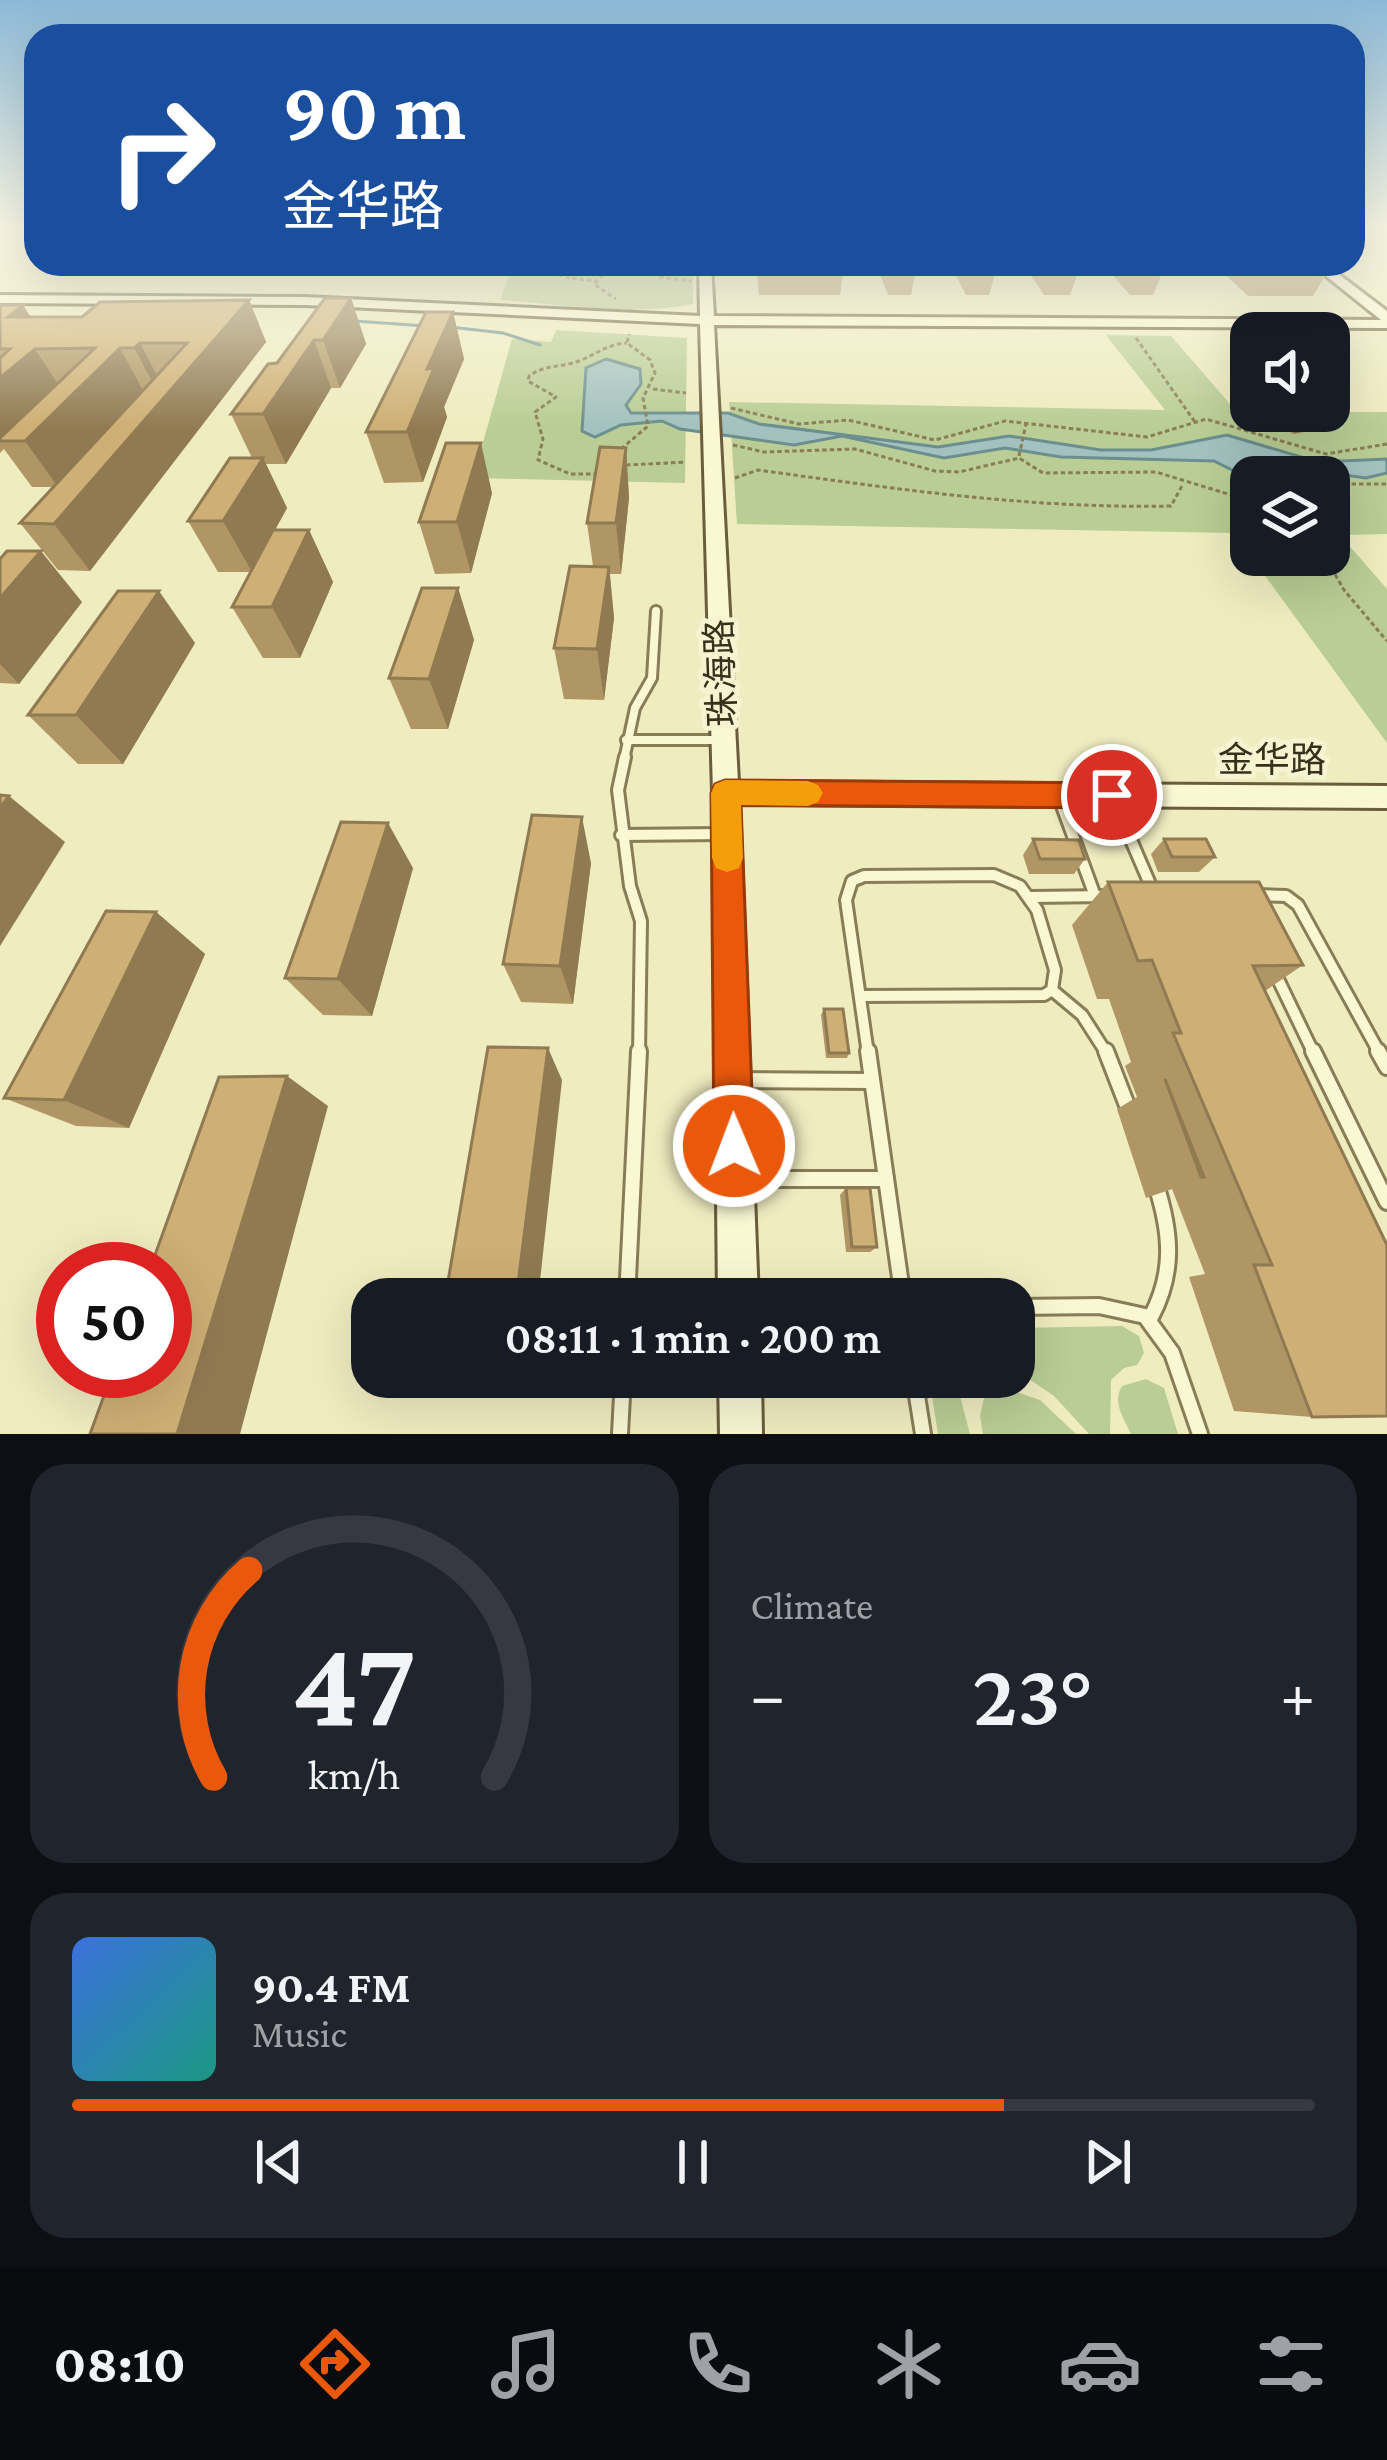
<!DOCTYPE html>
<html lang="en">
<head>
<meta charset="utf-8">
<style>
	body { margin:0; font-family:"Crimson Pro","Noto Sans SC",serif; background:#20242c; color:#f1f3f6; height:100vh; display:flex; flex-direction:column; font-size:45px; white-space:nowrap }
	* { box-sizing:border-box; margin:0 }
	p { font-size:39px; color:#9ea1a6 }
	.icon { flex:none; width:66px; height:66px; fill:none; stroke:currentColor; stroke-width:2; stroke-linecap:round; stroke-linejoin:round }
	.map { position:relative; height:1434px; overflow:hidden }
	.sheet { display:flex; flex-direction:column; gap:30px; padding:30px; background:#0d0f14; flex:1 }
	.sheet>* { flex:none }
	.top-card { position:absolute; left:24px; top:24px; width:1341px; height:252px; border-radius:36px; box-shadow:0 12px 48px #0002; background:#1a4fa0; color:#fff; overflow:hidden }
	.buttons { position:absolute; left:1230px; top:312px; display:grid; gap:24px }
	.buttons a { display:grid; place-items:center; width:120px; height:120px; border-radius:24px; background:#171b24; box-shadow:0 12px 48px #0002; font-size:60px }
	.speed { position:absolute; left:36px; top:1242px; display:flex; gap:24px; font-size:60px; font-weight:700; text-align:center }
	.speed>* { display:grid; place-content:center; width:156px; height:156px; border-radius:50%; background:#171b24; box-shadow:0 12px 48px #0002; line-height:1 }
	.speed .limit { border:18px solid #d22; background:#fff; color:#111 }
	.pin { position:absolute; display:grid; place-items:center; width:102px; height:102px; color:#fff; margin:-51px; border:6px solid #fff; border-radius:50%; box-shadow:0 3px 12px #0007 }
	.me { position:absolute; width:132px; margin:-66px; rotate:359deg; stroke-linejoin:round; filter:drop-shadow(0 0 9px #0008) }
	.turn { display:flex; align-items:center; gap:42px; height:252px; padding:0 60px; font-size:54px }
	.turn .icon { width:156px; height:156px; stroke-width:2.5 }
	.turn b { display:block; font-size:84px; line-height:102px }
	.big { font-size:90px; font-weight:600; line-height:1.1 }
	.sheet .widget { flex:1; display:flex; flex-direction:column; justify-content:center; gap:18px; min-width:0; padding:0 42px; border-radius:36px; background:#20242c }
	.sheet .dial { align-items:center; gap:0 }
	.dial svg { height:312px; overflow:visible; fill:none; stroke:#363941; stroke-width:7; stroke-linecap:round; text-anchor:middle }
	.dial text { fill:#f1f3f6; stroke:none }
	.song { display:flex; align-items:center; gap:36px }
	.cover { width:144px; height:144px; border-radius:18px; background:linear-gradient(135deg,hsl(220 70% 55%),hsl(170 70% 35%)) }
	.played { height:12px; border-radius:6px; background:linear-gradient(90deg,#ea580c 75%,#363941 75%) }
	.keys { display:flex; justify-content:space-around; direction:ltr }
	.heat { display:flex; justify-content:space-between; align-items:center; font-size:66px; direction:ltr }
	.sheet .tiles { flex:1; display:grid; gap:30px; grid-template-columns:1fr 1fr }
	.widget:last-child { grid-column:span 2 }
	.trip { position:absolute; left:351px; top:1278px; width:684px; height:120px; border-radius:36px; background:#171b24; box-shadow:0 12px 48px #0002; font-weight:600; line-height:120px; text-align:center }
	.tabs { display:flex; height:192px; justify-content:space-around; align-items:center; background:#090b0e; color:#9ea1a6 }
	.tabs .icon { width:84px; height:84px }
	.tabs .on { color:#ea580c }
	.tabs b { font-size:54px; color:#f1f3f6 }
	.map>svg:first-child { display:block }
	.green { fill:#b9cd94; fill-rule:evenodd }
	.water { fill:#a3c1bf; stroke:#6a8f8e; stroke-width:3 }
	.lines { fill:none; stroke-linecap:round; stroke-linejoin:round }
	.stream { stroke:#6a8f8e; stroke-width:3 }
	.lane-far2-casing { stroke:#887d57; stroke-width:14 }
	.lane-far1-casing { stroke:#887d57; stroke-width:16 }
	.lane-casing { stroke:#887d57; stroke-width:20 }
	.secondary-casing { stroke:#6a5d3b; stroke-width:6 }
	.path { stroke:#887d57; stroke-width:3; stroke-dasharray:4.5 3; stroke-linecap:butt }
	.lane-far2 { stroke:#faf7d3; stroke-width:8 }
	.lane-far1 { stroke:#faf7d3; stroke-width:10 }
	.lane { stroke:#faf7d3; stroke-width:14 }
	.secondary { fill:#faf7d3; fill-rule:evenodd }
	.wall { fill:#b19665 }
	.shaded-wall { fill:#907a52 }
	.building { fill:#ceaf75; stroke:#907a52; stroke-width:3 }
	.route { fill:#ea580c; stroke:#983908; stroke-width:3 }
	.slow { fill:#f59e0b }
	.labels { text-anchor:middle; dominant-baseline:central; stroke-width:10; stroke-linejoin:round; paint-order:stroke }
	.street-label { font-size:36px; fill:#37301c; stroke:#f6f4d0 }
</style>
</head>
<body>
<div class="map">
<svg width="1387" height="1434" viewBox="0 0 1387 1434">
	<rect width="100%" height="100%" fill="#efecc0"/>
	<!-- green -->
	<g class="green">
		<path d="M513,264H693V304C631,317 562,304 500,300Z"/>
		<polygon points="556,330 687,338 685,483 473,478 512,339 551,342"/>
		<path d="M1106,335L1171,336L1237,412H1387V534L1340,535L1387,589V743L1234,533L737,524L729,402L1165,410ZM1251,477H1329V555H1251Z"/>
		<polygon points="1122,1326 1139,1336 1144,1353 1137,1365 1124,1368 1111,1380 1110,1434 1089,1434 1054,1396 1014,1369 1017,1328"/>
		<polygon points="929,1377 955,1377 970,1434 938,1434"/>
		<path d="M1146,1379L1164,1388L1178,1434H1131C1124,1418 1112,1403 1122,1386Z"/>
		<polygon points="1008,1389 1040,1400 1076,1434 983,1434 980,1416 984,1398"/>
	</g>
	<!-- water -->
	<polygon class="water" points="606,359 640,369 641,384 626,405 631,413 728,413 759,424 938,447 1009,436 1101,450 1151,450 1227,435 1318,462 1387,459 1387,473 1366,478 1330,473 1246,477 1214,461 1061,457 1005,448 944,458 842,436 794,445 680,429 662,421 621,425 595,437 582,431 586,368"/>
	<g class="lines">
		<!-- stream -->
		<g class="stream">
			<polyline points="355,321 425,326"/>
			<polyline points="450,327 503,333 540,345"/>
		</g>
		<!-- lane-far2 casing -->
		<g class="lane-far2-casing">
			<g id="lane-far2">
				<polyline points="626,740 723,740"/>
				<polyline points="624,760 635,708 652,678 656,611"/>
			</g>
		</g>
		<!-- lane-far1 casing -->
		<g class="lane-far1-casing">
			<g id="lane-far1">
				<polyline points="625,757 618,790 630,886 641,921 639,1054"/>
				<polyline points="1058,795 1095,896"/>
				<polyline points="1112,796 1153,891"/>
				<polyline points="621,835 723,834"/>
				<polyline points="1257,895 1286,896 1298,905 1380,1054"/>
				<polyline points="1031,897 1108,896"/>
				<polyline points="1276,975 1314,1054"/>
				<polyline points="1052,990 1082,1015 1107,1054"/>
				<polyline points="860,996 1044,995 1052,990 1055,970 1037,910 1020,886 994,875 864,876 852,881 846,900 868,1054"/>
			</g>
		</g>
		<!-- lane casing -->
		<g class="lane-casing">
			<g id="lane">
				<polyline points="868,1051 903,1299"/>
				<polyline points="1106,1051 1130,1113"/>
				<polyline points="1313,1051 1387,1202"/>
				<polyline points="1378,1051 1387,1067"/>
				<polyline points="739,1080 872,1081"/>
				<polyline points="741,1179 886,1179"/>
				<polyline points="627,1299 639,1051"/>
				<polyline points="1014,1307 1099,1306 1145,1316 1172,1353 1200,1434"/>
				<path d="M1151,1317C1175,1272 1171,1232 1156,1185"/>
				<polyline points="914,1377 923,1434"/>
				<polyline points="620,1434 623,1377"/>
			</g>
		</g>
		<!-- secondary casing -->
		<g class="secondary-casing">
			<g id="secondary">
				<polygon points="699,264 711,264 714,316 1381,320 1311,264 1325,264 1387,311 1387,328 714,325 738,782 1387,786 1387,808 739,804 758,1299 718,1299 713,793 700,324 305,305 0,303 0,295 305,297 700,316"/>
				<polygon points="719,1377 761,1377 762,1434 720,1434"/>
			</g>
		</g>
		<!-- path -->
		<g class="path">
			<polyline points="549,264 556,274 570,278"/>
			<polyline points="567,264 572,278 596,281"/>
			<polyline points="614,264 594,284 616,299"/>
			<polyline points="613,269 651,275 686,268"/>
			<polyline points="659,277 691,281"/>
			<polyline points="1136,338 1195,422"/>
			<polyline points="653,389 686,393"/>
			<polyline points="731,408 799,424 848,420 935,440 1005,421 1147,437 1206,419 1326,454 1387,444"/>
			<polyline points="733,445 764,452 855,449 935,471 959,472 1019,458 1043,473 1156,472 1251,501"/>
			<polyline points="621,449 648,426 643,398 655,373 650,360 627,343 629,334"/>
			<polyline points="1019,456 1026,424"/>
			<polyline points="626,465 686,462"/>
			<path d="M598,474H570L538,460L543,439L535,412L556,397L528,381L529,376C545,364 561,368 579,361C597,354 607,344 627,343"/>
			<path d="M735,478L758,470C896,489 1032,509 1171,506L1183,484"/>
			<polyline points="1329,484 1387,484"/>
			<polyline points="1324,555 1344,590 1387,641"/>
		</g>
		<!-- lane-far2 -->
		<use href="#lane-far2" class="lane-far2"/>
		<!-- lane-far1 -->
		<use href="#lane-far1" class="lane-far1"/>
		<!-- lane -->
		<use href="#lane" class="lane"/>
		<!-- secondary -->
		<use href="#secondary" class="secondary"/>
	</g>
	<!-- wall -->
	<g class="wall">
		<polygon points="756,264 844,264 840,295 759,295"/>
		<polygon points="876,264 917,264 911,295 888,295"/>
		<polygon points="950,264 998,264 989,295 966,295"/>
		<polygon points="1023,264 1081,264 1070,295 1044,295"/>
		<polygon points="1103,264 1166,264 1153,295 1130,295"/>
		<polygon points="1214,264 1328,264 1331,266 1313,296 1248,296"/>
		<polygon points="351,298 366,344 340,388 331,388 286,464 266,464 287,508 275,530 309,530 333,582 300,658 263,658 232,607 251,572 218,572 188,521 252,458 231,414 277,363"/>
		<polygon points="249,300 266,342 90,571 58,570 20,523 54,487 32,487 4,449 0,453 0,305 23,305 30,317 82,317"/>
		<polygon points="453,312 464,359 444,407 447,417 423,482 384,483 366,432"/>
		<polygon points="1278,411 1338,411 1327,427 1293,434 1273,421"/>
		<polygon points="626,448 629,498 621,574 610,574 614,618 604,700 564,699 554,648 593,566 587,523"/>
		<polygon points="492,493 471,573 435,574 419,522"/>
		<polygon points="0,559 82,602 19,684 0,683"/>
		<polygon points="458,588 474,640 448,729 411,729 389,678"/>
		<polygon points="195,643 123,764 78,764 28,715"/>
		<polygon points="1033,839 1085,859 1074,874 1029,874 1023,855"/>
		<polygon points="1164,839 1215,857 1199,872 1158,872 1151,854"/>
		<polygon points="591,863 573,1004 521,1002 503,964"/>
		<polygon points="413,868 372,1016 323,1015 285,978"/>
		<polygon points="1108,882 1303,965 1265,991 1312,1417 1234,1411 1189,1277 1205,1274 1172,1189 1146,1198 1117,1109 1137,1097 1125,1066 1131,1062 1109,999 1097,999 1072,925"/>
		<polygon points="156,912 205,954 129,1128 76,1126 4,1098"/>
		<polygon points="824,1009 849,1053 847,1058 826,1058 821,1015"/>
		<polygon points="846,1188 877,1247 870,1252 846,1252 840,1195"/>
	</g>
	<!-- shaded-wall -->
	<g class="shaded-wall">
		<polygon points="351,298 366,344 340,388 323,340"/>
		<polygon points="249,300 266,342 90,571 54,524"/>
		<polygon points="23,305 50,347 35,349 63,392 0,441 0,378 31,352 8,317"/>
		<polygon points="453,312 464,359 444,407 447,417 423,482 407,432 427,369"/>
		<polygon points="314,340 331,388 286,464 263,414"/>
		<polygon points="140,343 163,387 158,392 134,348"/>
		<polygon points="120,348 144,392 58,487 25,441"/>
		<polygon points="1338,411 1327,427 1293,434 1304,417"/>
		<polygon points="481,443 492,493 471,573 457,522"/>
		<polygon points="626,448 629,498 621,574 616,523"/>
		<polygon points="263,458 287,508 252,572 223,521"/>
		<polygon points="309,530 333,582 300,658 272,607"/>
		<polygon points="41,551 82,602 19,684 0,664 0,598"/>
		<polygon points="609,567 614,618 604,700 597,649"/>
		<polygon points="458,588 474,640 448,729 429,679"/>
		<polygon points="159,591 195,643 123,764 76,715"/>
		<polygon points="9,796 65,842 0,946 0,808"/>
		<polygon points="582,817 591,863 573,1004 560,966"/>
		<polygon points="388,823 413,868 372,1016 338,979"/>
		<polygon points="156,912 205,954 129,1128 64,1100"/>
		<polygon points="548,1048 562,1080 538,1299 516,1299"/>
		<polygon points="287,1076 328,1106 240,1434 177,1434"/>
	</g>
	<!-- building -->
	<g class="building">
		<polygon points="1262,264 1328,264 1331,266 1264,266"/>
		<polygon points="325,298 351,298 323,340 314,340 263,414 231,414 268,364 277,363"/>
		<polygon points="249,300 54,524 20,523 187,343 140,343 134,348 120,348 25,441 0,441 0,438 95,348 35,349 0,378 0,358 10,349 0,349 0,305 23,305 8,317 82,317 100,302"/>
		<polygon points="426,312 453,312 427,369 434,368 407,432 366,432"/>
		<polygon points="1329,405 1338,411 1304,417 1293,411 1329,411"/>
		<polygon points="446,443 481,443 457,522 419,522"/>
		<polygon points="600,447 626,448 616,523 587,523"/>
		<polygon points="230,458 263,458 223,521 188,521"/>
		<polygon points="273,530 309,530 272,607 232,607"/>
		<polygon points="7,551 41,551 0,598 0,559"/>
		<polygon points="570,566 609,567 597,649 554,648"/>
		<polygon points="422,588 458,588 429,679 389,678"/>
		<polygon points="118,591 159,591 76,715 28,715"/>
		<polygon points="0,795 9,796 0,808"/>
		<polygon points="532,815 582,817 560,966 503,964"/>
		<polygon points="341,822 388,823 338,979 285,978"/>
		<polygon points="1033,839 1079,840 1085,859 1040,859"/>
		<polygon points="1164,839 1206,839 1215,857 1172,857"/>
		<polygon points="1108,882 1259,882 1303,965 1253,966 1387,1245 1387,1416 1312,1417 1254,1265 1272,1265 1173,1033 1181,1033 1152,960 1138,961"/>
		<polygon points="106,911 156,912 64,1100 4,1098"/>
		<polygon points="824,1009 843,1009 849,1053 829,1053"/>
		<polygon points="488,1047 548,1048 516,1299 445,1299"/>
		<polygon points="287,1076 177,1434 90,1434 113,1371 165,1371 165,1269 150,1269 219,1077"/>
		<polygon points="1165,1079 1204,1177 1201,1177"/>
		<polygon points="846,1188 870,1188 877,1247 852,1247"/>
	</g>
	<!-- sky -->
	<linearGradient id="sky" x2="0" y2="1"><stop stop-color="#8cb9d8"/><stop offset="0.53" stop-color="#f8f6e3"/><stop offset="1" stop-color="#f8f6e3" stop-opacity="0"/></linearGradient>
	<rect width="1387" height="429" fill="url(#sky)"/>
	<!-- route -->
	<polygon class="route" points="725,780 1112,783 1123,787 1127,795 1123,804 1112,808 741,805 754,1146 748,1160 734,1166 720,1160 714,1146 711,793 715,784"/>
	<!-- slow -->
	<polygon class="slow" points="725,780 808,781 818,785 823,793 818,802 808,806 741,805 743,858 739,868 727,872 716,868 712,858 711,793 715,784"/>
	<g class="labels">
		<!-- street labels -->
		<g class="street-label">
			<text transform="translate(721 673) rotate(-92)">珠海路</text>
			<text x="1272" y="760">金华路</text>
		</g>
	</g>
</svg>
<div class="buttons">
<a><svg class="icon" aria-label="sound" viewBox="0 0 24 24"><path d="M4 9h4l5-4v14l-5-4H4zM17 9q2 3 0 6"/></svg></a>
<a><svg class="icon" aria-label="layers" viewBox="0 0 24 24"><path d="M12 4l9 5-9 5-9-5zM3 14l9 5 9-5"/></svg></a>
</div>
<div class="speed"><div class="limit">50</div></div>
<div class="pin" style="left:1112px;top:795px;background:#d93025"><svg class="icon" aria-label="arrive" viewBox="0 0 24 24"><path d="M6 21V4h12l-3 4 3 4H6"/></svg></div>
<svg class="me" style="left:734px;top:1146px" viewBox="-20 -20 40 40"><circle r="17" fill="#ea580c" stroke="#fff" stroke-width="3"/><path d="M0-11L8 9 0 5-8 9z" fill="#fff"/></svg>
<div class="trip">08:11 · 1 min · 200 m</div>
<div class="top-card">
<div class="turn"><svg class="icon" aria-label="right" viewBox="0 0 24 24"><path d="M7 20v-9h11M14 6l5 5-5 5"/></svg><div><b>90 m</b>金华路</div></div>
</div>
</div>
<section class="sheet">
<div class="tiles">
<div class="widget dial"><svg viewBox="0 0 100 80">
<path d="M14 69A42 42 0 1 1 86 69"/>
<path d="M14 69A42 42 0 0 1 23 16" stroke="#ea580c"/>
<text x="50" y="56" font-size="32" font-weight="700">47</text>
<text x="50" y="72" font-size="11">km/h</text>
</svg></div>
<div class="widget"><p>Climate</p>
<div class="heat"><a>−</a><b class="big">23°</b><a>+</a></div>
</div>
<div class="widget">
<div class="song"><i class="cover"></i><div><b>90.4 FM</b><p>Music</p></div></div>
<div class="played"></div>
<div class="keys"><svg class="icon" aria-label="previous" viewBox="0 0 24 24"><path d="M18 5L8 12l10 7zM5 5v14"/></svg><svg class="icon" aria-label="pause" viewBox="0 0 24 24"><path d="M8 5v14M16 5v14"/></svg><svg class="icon" aria-label="next" viewBox="0 0 24 24"><path d="M6 5l10 7-10 7zM19 5v14"/></svg></div>
</div>
</div>
</section>
<nav class="tabs">
<b>08:10</b>
<svg class="icon on" aria-label="directions" viewBox="0 0 24 24"><path d="M12 3l9 9-9 9-9-9zM9 14v-3h6M13 9l2 2-2 2"/></svg>
<svg class="icon" aria-label="music" viewBox="0 0 24 24"><path d="M9 18V5l10-2v13"/><circle cx="6" cy="18" r="3"/><circle cx="16" cy="16" r="3"/></svg>
<svg class="icon" aria-label="phone" viewBox="0 0 24 24"><path d="M5 4h4l2 5-3 2q2 4 5 5l2-3 5 2v4C11 20 4 13 5 4z"/></svg>
<svg class="icon" aria-label="climate" viewBox="0 0 24 24"><path d="M12 3v18M4 7l16 10M4 17L20 7"/></svg>
<svg class="icon" aria-label="car" viewBox="0 0 24 24"><path d="M5 17H2v-5l4-1 3-4h7l3 4 3 1v5h-3M9 17h6M6 11h13"/><circle cx="7" cy="17" r="2"/><circle cx="17" cy="17" r="2"/></svg>
<svg class="icon" aria-label="filters" viewBox="0 0 24 24"><path d="M4 7h16M4 17h16"/><circle cx="9" cy="7" r="2"/><circle cx="15" cy="17" r="2"/></svg>
</nav>
</body>
</html>
